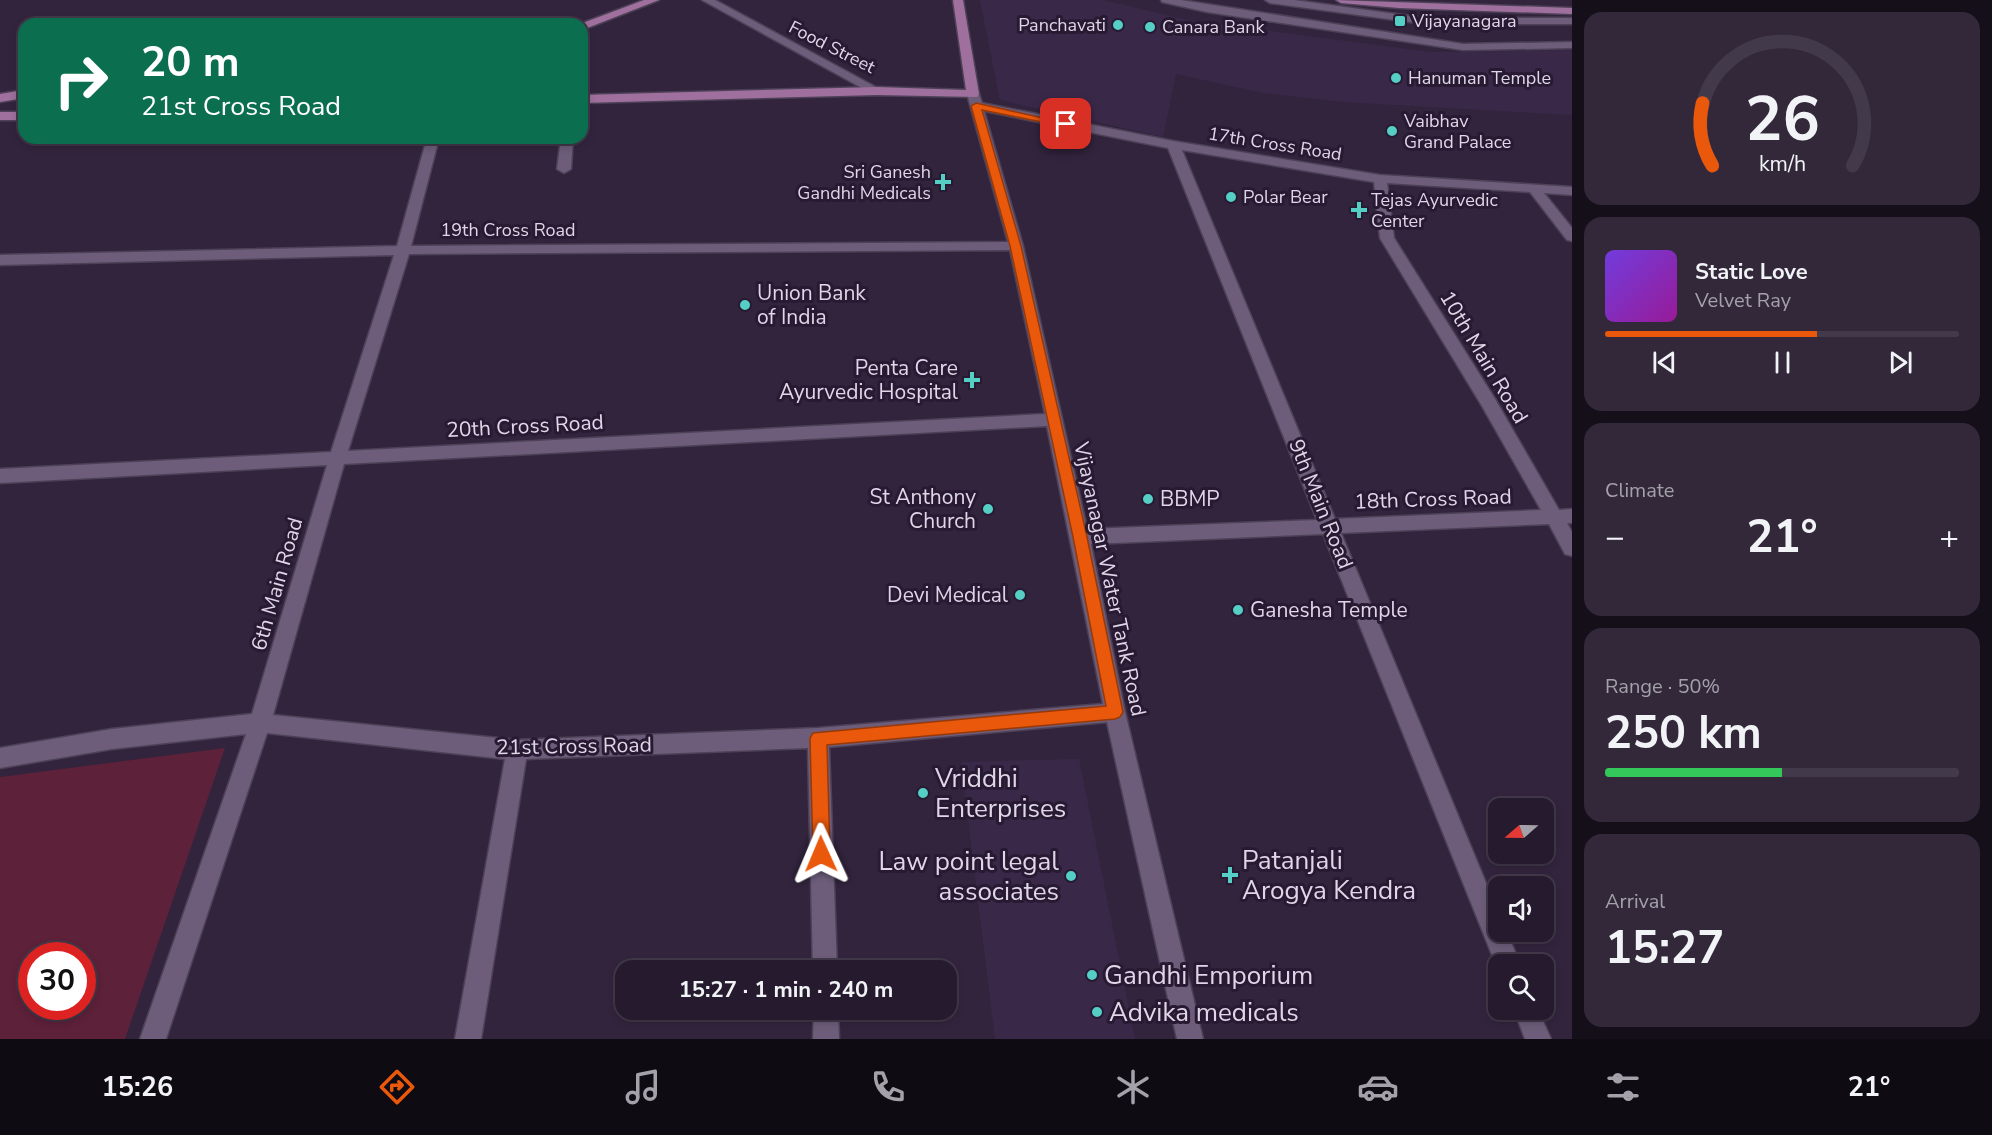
<!DOCTYPE html>
<html lang="en">
<head>
<meta charset="utf-8">
<style>
	body { margin:0; font-family:"Nunito Sans",sans-serif; background:#32283a; color:#f1f3f6; height:100vh; display:flex; flex-direction:column; font-size:22px; white-space:nowrap }
	* { box-sizing:border-box; margin:0 }
	p { font-size:20px; color:#a4a1aa }
	.icon { flex:none; width:33px; height:33px; fill:none; stroke:currentColor; stroke-width:2; stroke-linecap:round; stroke-linejoin:round }
	.map { position:relative; flex:1; overflow:hidden }
	.panel { display:flex; flex-direction:column; gap:12px; padding:12px; background:#150f19; width:420px }
	.panel>* { flex:none }
	.top-card { position:absolute; left:18px; top:18px; width:570px; height:126px; border-radius:18px; box-shadow:0 3px 9px #0003,0 0 0 2px #42394a; background:#0b6e4f; color:#fff; overflow:hidden }
	.needle { width:39px; rotate:250deg }
	.fabs { position:absolute; left:1488px; top:798px; display:grid; gap:12px }
	.fabs a { display:grid; place-items:center; width:66px; height:66px; border-radius:12px; background:#261b2e; box-shadow:0 3px 9px #0003,0 0 0 2px #42394a; font-size:30px }
	.speed { position:absolute; left:18px; top:942px; display:flex; gap:12px; font-size:30px; font-weight:700; text-align:center }
	.speed>* { display:grid; place-content:center; width:78px; height:78px; border-radius:50%; background:#261b2e; box-shadow:0 3px 9px #0003,0 0 0 2px #42394a; line-height:1 }
	.speed .limit { border:9px solid #d22; background:#fff; color:#111 }
	.pin { position:absolute; display:grid; place-items:center; width:51px; height:51px; color:#fff; margin:-26px; border-radius:12px; box-shadow:0 3px 9px #0006 }
	.me { position:absolute; width:66px; margin:-33px; rotate:359deg; stroke-linejoin:round; filter:drop-shadow(0 0 4px #0008) }
	.turn { display:flex; align-items:center; gap:21px; height:126px; padding:0 24px; font-size:27px }
	.turn .icon { width:78px; height:78px; stroke-width:2.5 }
	.turn b { display:block; font-size:42px; line-height:51px }
	.big { font-size:45px; font-weight:700; line-height:1.1 }
	.panel .widget { flex:1; display:flex; flex-direction:column; justify-content:center; gap:9px; min-width:0; padding:0 21px; border-radius:18px; background:#32283a }
	.panel .dial { align-items:center; gap:0 }
	.dial svg { height:156px; overflow:visible; fill:none; stroke:#42394a; stroke-width:7; stroke-linecap:round; text-anchor:middle }
	.dial text { fill:#f1f3f6; stroke:none }
	.song { display:flex; align-items:center; gap:18px }
	.cover { width:72px; height:72px; border-radius:9px; background:linear-gradient(135deg,hsl(260 70% 55%),hsl(300 70% 35%)) }
	.played { height:6px; border-radius:3px; background:linear-gradient(90deg,#ea580c 60%,#42394a 60%) }
	.keys { display:flex; justify-content:space-around; direction:ltr }
	.heat { display:flex; justify-content:space-between; align-items:center; font-size:33px; direction:ltr }
	.charge { height:9px; border-radius:4px; background:linear-gradient(90deg,#34c759 50%,#42394a 0) }
	.trip { position:absolute; left:615px; top:960px; width:342px; height:60px; border-radius:18px; background:#261b2e; box-shadow:0 3px 9px #0003,0 0 0 2px #42394a; font-weight:700; line-height:60px; text-align:center }
	.menu { display:flex; height:96px; justify-content:space-around; align-items:center; background:#0f0b12; color:#a4a1aa }
	.menu .icon { width:42px; height:42px }
	.menu .active { color:#ea580c }
	.menu b { font-size:27px; color:#f1f3f6 }
	main { display:flex; flex:1; min-height:0 }
	.map>svg:first-child { display:block }
	.built { fill:#3a2848 }
	.green { fill:#5d2139; fill-rule:evenodd }
	.lines { fill:none; stroke-linecap:round; stroke-linejoin:round }
	.minor-casing { stroke:#4d4157; stroke-width:3 }
	.major-casing { stroke:#4d4157; stroke-width:3 }
	.minor { fill:#6d5d7a; fill-rule:evenodd }
	.major { fill:#9f6f9d; fill-rule:evenodd }
	.route { fill:#ea580c; stroke:#983908; stroke-width:1.5 }
	.poi-dot { fill:#55cec5; stroke:#281a33; stroke-width:2 }
	.labels { text-anchor:middle; dominant-baseline:central; stroke-width:6; stroke-linejoin:round; paint-order:stroke }
	.far-poi-label { font-size:18px; fill:#dfd6e7; stroke:#281a33; text-anchor:start }
	.far-street-label { font-size:18px; fill:#dfd6e7; stroke:#281a33 }
	.poi-label { font-size:21px; fill:#dfd6e7; stroke:#281a33; text-anchor:start }
	.street-label { font-size:21px; fill:#dfd6e7; stroke:#281a33 }
	.near-poi-label { font-size:26px; fill:#dfd6e7; stroke:#281a33; text-anchor:start }
</style>
</head>
<body>
<main>
<div class="map">
<svg width="1572" height="1039" viewBox="0 0 1572 1039">
	<rect width="100%" height="100%" fill="#32243d"/>
	<!-- built -->
	<g class="built">
		<polygon points="980,0 1103,0 1187,20 1430,52 1572,50 1572,115 1344,102 1263,93 1176,74 1163,137 1000,100"/>
		<polygon points="1079,759 1135,1039 995,1039 961,762"/>
	</g>
	<!-- green -->
	<path class="green" d="M225,748L125,1039H0V777ZM32,956H82V1006H32Z"/>
	<g class="lines">
		<!-- minor casing -->
		<g class="minor-casing">
			<g id="minor">
				<polygon points="702,0 715,0 883,91 881,94 873,94"/>
				<polygon points="1161,0 1181,0 1463,44 1572,42 1572,48 1463,50 1207,12 1162,2"/>
				<polygon points="1265,0 1294,0 1425,18 1572,18 1572,24 1425,24 1270,3"/>
				<path d="M973,90L979,94L982,103L1173,141L1380,175L1572,187V195L1544,193L1572,228V241L1567,240L1530,192L1387,183L1394,238L1495,399L1559,510L1572,509V523H1567L1572,532V556L1565,554L1549,524L1341,533L1498,912V932H1507L1520,964H1498V970L1323,534L1091,544L1125,712L1203,1039H1177L1107,722L829,747L837,970H813L808,748L526,759L481,1039H455L505,759L267,733L166,1039H140L246,734L112,749L0,768V748L112,729L252,714L327,465L0,483V469L331,452L394,255L0,265V255L397,246L427,138H439L411,246L1008,242L967,94ZM984,111L1168,148L1317,520L1087,529L1023,246ZM1182,150L1374,182L1380,238L1482,406L1541,510L1335,519ZM1010,250L1045,414L348,451L409,254ZM1047,426L1103,704L818,728L517,740L273,715L344,464Z"/>
				<polygon points="561,138 573,138 571,169 564,173 557,169"/>
				<polygon points="814,1010 838,1010 839,1039 813,1039"/>
				<polygon points="1514,1010 1538,1010 1551,1039 1525,1039"/>
			</g>
		</g>
		<!-- major casing -->
		<g class="major-casing">
			<g id="major">
				<polygon points="644,0 659,0 582,30 582,24 580,24"/>
				<polygon points="953,0 963,0 979,94 977,97 877,95 582,103 582,95 877,87 966,90"/>
				<polygon points="1336,0 1572,8 1572,14 1399,8 1341,3"/>
				<polygon points="24,90 24,98 0,102 0,94"/>
				<rect x="0" y="112" width="24" height="8"/>
			</g>
		</g>
		<!-- minor -->
		<use href="#minor" class="minor"/>
		<!-- major -->
		<use href="#major" class="major"/>
	</g>
	<!-- route -->
	<polygon class="route" points="976,103 1070,124 1066,127 982,110 1021,246 1087,537 1123,712 1120,717 1115,719 827,745 830,854 827,860 821,863 815,860 813,854 810,738 813,733 1106,706 1073,537 1010,246 971,106"/>
	<!-- markers -->
	<g class="poi-dot">
		<rect x="1394" y="15" width="12" height="12" rx="3"/>
		<circle cx="1118" cy="25" r="6"/>
		<circle cx="1150" cy="27" r="6"/>
		<circle cx="1396" cy="78" r="6"/>
		<circle cx="1392" cy="131" r="6"/>
		<path d="M940 173h6v6h6v6h-6v6h-6v-6h-6v-6h6z"/>
		<circle cx="1231" cy="197" r="6"/>
		<path d="M1356 201h6v6h6v6h-6v6h-6v-6h-6v-6h6z"/>
		<circle cx="745" cy="305" r="6"/>
		<path d="M969 371h6v6h6v6h-6v6h-6v-6h-6v-6h6z"/>
		<circle cx="1148" cy="499" r="6"/>
		<circle cx="988" cy="509" r="6"/>
		<circle cx="1020" cy="595" r="6"/>
		<circle cx="1238" cy="610" r="6"/>
		<circle cx="923" cy="793" r="6"/>
		<path d="M1227 866h6v6h6v6h-6v6h-6v-6h-6v-6h6z"/>
		<circle cx="1071" cy="876" r="6"/>
		<circle cx="1092" cy="975" r="6"/>
		<circle cx="1097" cy="1012" r="6"/>
	</g>
	<g class="labels">
		<!-- far-poi labels -->
		<g class="far-poi-label">
			<text x="1412" y="21">Vijayanagara</text>
			<text x="1106" y="25" text-anchor="end">Panchavati</text>
			<text x="1162" y="27">Canara Bank</text>
			<text x="1408" y="78">Hanuman Temple</text>
			<text x="1404" y="121">Vaibhav<tspan x="1404" dy="21">Grand Palace</tspan></text>
			<text x="931" y="172" text-anchor="end">Sri Ganesh<tspan x="931" dy="21">Gandhi Medicals</tspan></text>
			<text x="1243" y="197">Polar Bear</text>
			<text x="1371" y="200">Tejas Ayurvedic<tspan x="1371" dy="21">Center</tspan></text>
		</g>
		<!-- far-street labels -->
		<g class="far-street-label">
			<text transform="translate(832 47) rotate(27)">Food Street</text>
			<text transform="translate(1275 144) rotate(9)">17th Cross Road</text>
			<text x="508" y="230">19th Cross Road</text>
		</g>
		<!-- poi labels -->
		<g class="poi-label">
			<text x="757" y="293">Union Bank<tspan x="757" dy="24">of India</tspan></text>
			<text x="958" y="368" text-anchor="end">Penta Care<tspan x="958" dy="24">Ayurvedic Hospital</tspan></text>
			<text x="976" y="497" text-anchor="end">St Anthony<tspan x="976" dy="24">Church</tspan></text>
			<text x="1160" y="499">BBMP</text>
			<text x="1008" y="595" text-anchor="end">Devi Medical</text>
			<text x="1250" y="610">Ganesha Temple</text>
		</g>
		<!-- street labels -->
		<g class="street-label">
			<text transform="translate(1484 357) rotate(59)">10th Main Road</text>
			<text transform="translate(525 426) rotate(-3)">20th Cross Road</text>
			<text transform="translate(1433 499) rotate(-2)">18th Cross Road</text>
			<text transform="translate(1321 504) rotate(68)">9th Main Road</text>
			<text transform="translate(1110 579) rotate(78)">Vijayanagar Water Tank Road</text>
			<text transform="translate(277 584) rotate(-74)">6th Main Road</text>
			<text transform="translate(574 746) rotate(-1)">21st Cross Road</text>
		</g>
		<!-- near-poi labels -->
		<g class="near-poi-label">
			<text x="935" y="778">Vriddhi<tspan x="935" dy="30">Enterprises</tspan></text>
			<text x="1242" y="860">Patanjali<tspan x="1242" dy="30">Arogya Kendra</tspan></text>
			<text x="1059" y="861" text-anchor="end">Law point legal<tspan x="1059" dy="30">associates</tspan></text>
			<text x="1104" y="975">Gandhi Emporium</text>
			<text x="1109" y="1012">Advika medicals</text>
		</g>
	</g>
</svg>
<div class="fabs">
<a><svg class="needle" viewBox="-14 -14 28 28"><path d="M0-13l5 13h-10z" fill="#e53935"/><path d="M0 13l5-13h-10z" fill="#a4a1aa"/></svg></a>
<a><svg class="icon" aria-label="sound" viewBox="0 0 24 24"><path d="M4 9h4l5-4v14l-5-4H4zM17 9q2 3 0 6"/></svg></a>
<a><svg class="icon" aria-label="search" viewBox="0 0 24 24"><circle cx="10" cy="10" r="6"/><path d="M15 15l6 6"/></svg></a>
</div>
<div class="speed"><div class="limit">30</div></div>
<div class="pin" style="left:1066px;top:124px;background:#d93025"><svg class="icon" aria-label="arrive" viewBox="0 0 24 24"><path d="M6 21V4h12l-3 4 3 4H6"/></svg></div>
<svg class="me" style="left:821px;top:854px" viewBox="-20 -20 40 40"><path d="M0-17L14 15 0 8-14 15z" fill="#ea580c" stroke="#fff" stroke-width="4"/></svg>
<div class="trip">15:27 · 1 min · 240 m</div>
<div class="top-card">
<div class="turn"><svg class="icon" aria-label="right" viewBox="0 0 24 24"><path d="M7 20v-9h11M14 6l5 5-5 5"/></svg><div><b>20 m</b>21st Cross Road</div></div>
</div>
</div>
<section class="panel">
<div class="widget dial"><svg viewBox="0 0 100 80">
<path d="M14 69A42 42 0 1 1 86 69"/>
<path d="M14 69A42 42 0 0 1 9 37" stroke="#ea580c"/>
<text x="50" y="56" font-size="32" font-weight="700">26</text>
<text x="50" y="72" font-size="11">km/h</text>
</svg></div>
<div class="widget">
<div class="song"><i class="cover"></i><div><b>Static Love</b><p>Velvet Ray</p></div></div>
<div class="played"></div>
<div class="keys"><svg class="icon" aria-label="previous" viewBox="0 0 24 24"><path d="M18 5L8 12l10 7zM5 5v14"/></svg><svg class="icon" aria-label="pause" viewBox="0 0 24 24"><path d="M8 5v14M16 5v14"/></svg><svg class="icon" aria-label="next" viewBox="0 0 24 24"><path d="M6 5l10 7-10 7zM19 5v14"/></svg></div>
</div>
<div class="widget"><p>Climate</p>
<div class="heat"><a>−</a><b class="big">21°</b><a>+</a></div>
</div>
<div class="widget"><p>Range · 50%</p><b class="big">250 km</b><div class="charge"></div></div>
<div class="widget"><p>Arrival</p><b class="big">15:27</b></div>
</section>
</main>
<nav class="menu">
<b>15:26</b>
<svg class="icon active" aria-label="directions" viewBox="0 0 24 24"><path d="M12 3l9 9-9 9-9-9zM9 14v-3h6M13 9l2 2-2 2"/></svg>
<svg class="icon" aria-label="music" viewBox="0 0 24 24"><path d="M9 18V5l10-2v13"/><circle cx="6" cy="18" r="3"/><circle cx="16" cy="16" r="3"/></svg>
<svg class="icon" aria-label="phone" viewBox="0 0 24 24"><path d="M5 4h4l2 5-3 2q2 4 5 5l2-3 5 2v4C11 20 4 13 5 4z"/></svg>
<svg class="icon" aria-label="climate" viewBox="0 0 24 24"><path d="M12 3v18M4 7l16 10M4 17L20 7"/></svg>
<svg class="icon" aria-label="car" viewBox="0 0 24 24"><path d="M5 17H2v-5l4-1 3-4h7l3 4 3 1v5h-3M9 17h6M6 11h13"/><circle cx="7" cy="17" r="2"/><circle cx="17" cy="17" r="2"/></svg>
<svg class="icon" aria-label="filters" viewBox="0 0 24 24"><path d="M4 7h16M4 17h16"/><circle cx="9" cy="7" r="2"/><circle cx="15" cy="17" r="2"/></svg>
<b>21°</b>
</nav>
</body>
</html>
